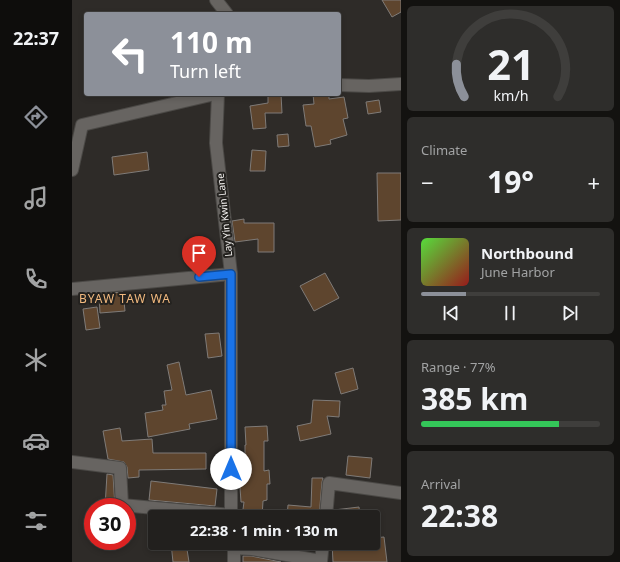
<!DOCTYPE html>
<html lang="en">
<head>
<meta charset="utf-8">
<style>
	body { margin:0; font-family:"Noto Sans",sans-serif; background:#2e2d2b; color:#f1f3f6; height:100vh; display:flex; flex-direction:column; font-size:15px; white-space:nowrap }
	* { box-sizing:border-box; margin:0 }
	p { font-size:13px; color:#a2a3a4 }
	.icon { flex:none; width:22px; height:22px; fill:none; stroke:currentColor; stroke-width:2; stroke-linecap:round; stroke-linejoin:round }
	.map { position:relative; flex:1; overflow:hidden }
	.drawer { display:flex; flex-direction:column; gap:6px; padding:6px; background:#131210; width:219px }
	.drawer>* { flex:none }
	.top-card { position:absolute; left:12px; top:12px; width:257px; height:84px; border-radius:4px; box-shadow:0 2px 6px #0003,0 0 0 1px #3f3e3c; background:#8c9099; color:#fff; overflow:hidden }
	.speed { position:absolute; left:12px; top:498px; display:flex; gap:8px; font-size:20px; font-weight:700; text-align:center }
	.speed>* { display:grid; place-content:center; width:52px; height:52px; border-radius:50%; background:#22201e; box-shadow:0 2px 6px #0003,0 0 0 1px #3f3e3c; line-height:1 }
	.speed .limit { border:6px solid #d22; background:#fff; color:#111 }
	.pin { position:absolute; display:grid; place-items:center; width:34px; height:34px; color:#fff; margin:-41px -17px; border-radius:50% 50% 50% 0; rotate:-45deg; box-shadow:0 0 4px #0007 }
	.pin .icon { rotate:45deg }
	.me { position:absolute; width:44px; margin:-22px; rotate:0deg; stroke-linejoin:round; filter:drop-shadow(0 0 3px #0008) }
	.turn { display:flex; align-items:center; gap:14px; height:84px; padding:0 20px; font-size:18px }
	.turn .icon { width:52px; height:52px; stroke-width:2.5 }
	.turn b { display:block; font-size:28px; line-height:34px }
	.big { font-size:30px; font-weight:700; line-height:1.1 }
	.drawer .widget { flex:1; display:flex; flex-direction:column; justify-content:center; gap:6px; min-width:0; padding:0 14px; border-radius:6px; background:#2e2d2b }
	.drawer .dial { align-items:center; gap:0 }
	.dial svg { height:104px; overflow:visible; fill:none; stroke:#3f3e3c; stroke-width:7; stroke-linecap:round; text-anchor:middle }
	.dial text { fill:#f1f3f6; stroke:none }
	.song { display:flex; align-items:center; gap:12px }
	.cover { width:48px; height:48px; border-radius:6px; background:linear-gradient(135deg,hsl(110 70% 55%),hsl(0 70% 35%)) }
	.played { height:4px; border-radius:2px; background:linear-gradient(90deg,#8c9099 25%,#3f3e3c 25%) }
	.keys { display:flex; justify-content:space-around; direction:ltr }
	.heat { display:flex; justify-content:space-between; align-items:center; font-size:22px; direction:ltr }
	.charge { height:6px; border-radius:3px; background:linear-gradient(90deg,#34c759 77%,#3f3e3c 0) }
	.trip { position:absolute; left:76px; top:510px; width:232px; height:40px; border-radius:4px; background:#22201e; box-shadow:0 2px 6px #0003,0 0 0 1px #3f3e3c; font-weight:700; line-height:40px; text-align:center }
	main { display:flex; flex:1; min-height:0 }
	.tabs { display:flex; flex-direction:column; width:72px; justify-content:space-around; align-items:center; background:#0e0d0c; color:#a2a3a4 }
	.tabs .icon { width:28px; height:28px }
	.tabs .active { color:#8c9099 }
	.tabs b { font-size:18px; color:#f1f3f6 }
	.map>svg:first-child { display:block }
	.building { fill:#5e452e; stroke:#7f7b78 }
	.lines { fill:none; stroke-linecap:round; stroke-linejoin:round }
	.minor-casing { stroke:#4b4946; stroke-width:14 }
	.minor { stroke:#676461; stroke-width:12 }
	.route-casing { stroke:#114b97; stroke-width:10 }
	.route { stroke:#1a73e8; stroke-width:7 }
	.labels { text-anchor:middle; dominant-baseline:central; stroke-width:4; stroke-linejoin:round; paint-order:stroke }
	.street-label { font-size:10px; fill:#f2f0ee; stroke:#24221f }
	.quarter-label { font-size:12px; letter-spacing:1px; fill:#f3ba7f; stroke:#24221f }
</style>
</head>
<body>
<main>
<nav class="tabs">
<b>22:37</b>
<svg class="icon active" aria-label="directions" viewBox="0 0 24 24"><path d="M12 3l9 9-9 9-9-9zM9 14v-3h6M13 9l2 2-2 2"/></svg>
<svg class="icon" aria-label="music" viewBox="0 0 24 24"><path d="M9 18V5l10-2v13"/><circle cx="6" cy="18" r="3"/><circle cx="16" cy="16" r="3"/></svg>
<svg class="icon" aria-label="phone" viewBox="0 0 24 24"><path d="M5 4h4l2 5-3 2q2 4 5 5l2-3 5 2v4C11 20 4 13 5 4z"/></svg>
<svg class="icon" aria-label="climate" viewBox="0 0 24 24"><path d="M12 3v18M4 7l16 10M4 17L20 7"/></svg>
<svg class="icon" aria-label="car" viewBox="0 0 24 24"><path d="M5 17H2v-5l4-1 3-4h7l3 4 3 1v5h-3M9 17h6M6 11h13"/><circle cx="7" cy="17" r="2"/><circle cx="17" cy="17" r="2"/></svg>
<svg class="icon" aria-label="filters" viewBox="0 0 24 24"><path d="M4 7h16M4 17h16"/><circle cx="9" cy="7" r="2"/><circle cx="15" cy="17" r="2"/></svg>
</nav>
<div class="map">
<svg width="329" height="562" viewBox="0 0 329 562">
	<rect width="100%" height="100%" fill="#2e2b28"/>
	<!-- building -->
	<g class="building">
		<polygon points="310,0 329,0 329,12 320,17"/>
		<polygon points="196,94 209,94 210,113 193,113 194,128 181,129 178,106 196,103"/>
		<polygon points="241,94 257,94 257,99 272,97 276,118 271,119 275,135 258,140 259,144 243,147 239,126 234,126 231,105 242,104"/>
		<polygon points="307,100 309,112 296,114 294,102"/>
		<polygon points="216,134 217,146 206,147 205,135"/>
		<polygon points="180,150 194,151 193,171 178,171"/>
		<polygon points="75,152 77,170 42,175 40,157"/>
		<polygon points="305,173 329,173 329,220 306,221"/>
		<polygon points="172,219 172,223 202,223 202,252 186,252 186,239 163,242 160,221"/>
		<polygon points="253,273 267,298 242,311 228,286"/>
		<polygon points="51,292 53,311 28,313 27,294"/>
		<polygon points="25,307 28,328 14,330 11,309"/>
		<polygon points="147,333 150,356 136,358 133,334"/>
		<polygon points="107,362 114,395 139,390 145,419 117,424 118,429 76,437 73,413 91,410 90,405 94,405 92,391 100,390 95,365"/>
		<polygon points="281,368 286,389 269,394 263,373"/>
		<polygon points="241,400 268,401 267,417 255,416 259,434 228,441 225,426 239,423"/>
		<polygon points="195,426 196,441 192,441 192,471 197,470 198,484 195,484 195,500 191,501 190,517 170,517 172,502 169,502 166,458 173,458 173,445 174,445 173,427"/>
		<polygon points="48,428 50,441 80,439 81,453 134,453 134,469 67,470 67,477 56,478 55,467 52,462 36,459 31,431"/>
		<polygon points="276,456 300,458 298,478 274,475"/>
		<polygon points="35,474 41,475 43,507 33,507"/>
		<polygon points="240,478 251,478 250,482 247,517 215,517 216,505 239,507"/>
		<polygon points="79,481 145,489 143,506 77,500"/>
		<polygon points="287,507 288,517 262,517 262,510"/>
		<polygon points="312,537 315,562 261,562 260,543 301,543 301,538"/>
		<polygon points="99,543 114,543 117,562 101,562"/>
		<polygon points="171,556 179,556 209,562 171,562"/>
	</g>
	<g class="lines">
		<!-- minor casing -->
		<g class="minor-casing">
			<g id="minor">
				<polyline points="144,0 155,14"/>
				<polyline points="267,85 297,86 329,84"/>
				<polyline points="0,170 10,125 143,94"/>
				<polyline points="159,274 159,515"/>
				<polyline points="0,289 159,274 144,143 146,94"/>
				<polyline points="0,462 48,468 50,505 159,515 159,517"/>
				<polyline points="254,517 257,483 329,493"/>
				<polyline points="162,543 162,562"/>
				<polyline points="162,548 180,549 249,561 251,543"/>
			</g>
		</g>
		<!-- minor -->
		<use href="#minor" class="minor"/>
	</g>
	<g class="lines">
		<!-- route casing -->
		<g class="route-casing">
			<polyline id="route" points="127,277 159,274 159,469"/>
		</g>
		<!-- route -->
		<use href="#route" class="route"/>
	</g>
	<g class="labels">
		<!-- street labels -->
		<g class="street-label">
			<text transform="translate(152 215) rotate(-96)">Lay Yin Kwin Lane</text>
		</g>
		<!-- quarter labels -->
		<g class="quarter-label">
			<text x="53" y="298">BYAW TAW WA</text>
		</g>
	</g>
</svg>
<div class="speed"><div class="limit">30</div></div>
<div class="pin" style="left:127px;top:277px;background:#d93025"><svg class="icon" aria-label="arrive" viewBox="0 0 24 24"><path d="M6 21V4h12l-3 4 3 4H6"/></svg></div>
<svg class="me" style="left:159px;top:469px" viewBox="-20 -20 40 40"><circle r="19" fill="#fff"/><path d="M0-13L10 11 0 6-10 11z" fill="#1a73e8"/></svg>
<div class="trip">22:38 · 1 min · 130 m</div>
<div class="top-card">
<div class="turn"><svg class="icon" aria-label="left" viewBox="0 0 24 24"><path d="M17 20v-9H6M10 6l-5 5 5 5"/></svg><div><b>110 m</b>Turn left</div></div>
</div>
</div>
<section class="drawer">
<div class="widget dial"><svg viewBox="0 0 100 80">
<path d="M14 69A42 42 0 1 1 86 69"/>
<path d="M14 69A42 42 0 0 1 8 44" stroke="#8c9099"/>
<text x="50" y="56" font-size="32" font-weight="700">21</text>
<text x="50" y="72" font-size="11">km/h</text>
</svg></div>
<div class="widget"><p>Climate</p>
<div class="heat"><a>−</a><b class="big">19°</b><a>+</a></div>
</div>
<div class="widget">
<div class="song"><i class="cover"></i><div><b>Northbound</b><p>June Harbor</p></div></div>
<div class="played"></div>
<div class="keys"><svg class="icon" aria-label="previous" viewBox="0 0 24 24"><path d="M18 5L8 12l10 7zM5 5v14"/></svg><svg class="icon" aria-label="pause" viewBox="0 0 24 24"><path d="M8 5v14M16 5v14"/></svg><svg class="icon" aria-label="next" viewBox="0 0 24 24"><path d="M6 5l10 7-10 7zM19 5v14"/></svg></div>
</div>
<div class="widget"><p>Range · 77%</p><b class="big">385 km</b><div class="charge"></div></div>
<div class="widget"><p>Arrival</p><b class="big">22:38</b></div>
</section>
</main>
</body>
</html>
